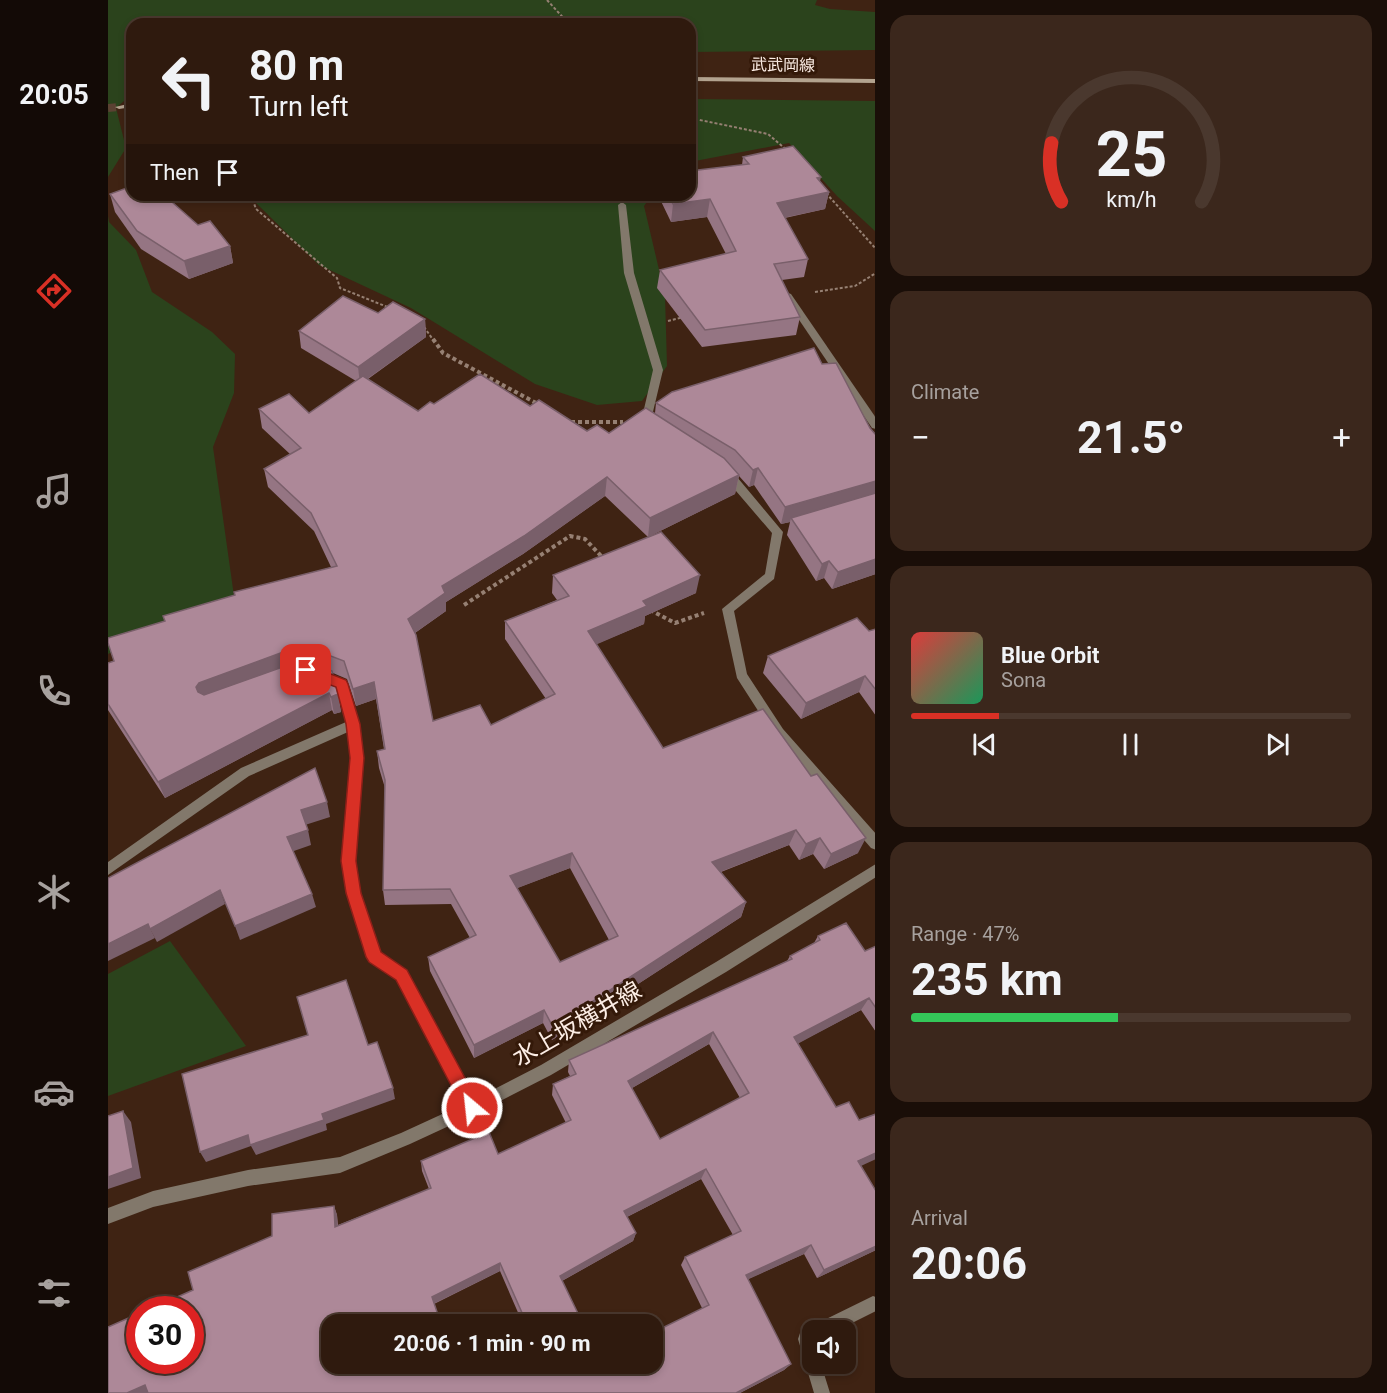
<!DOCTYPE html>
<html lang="en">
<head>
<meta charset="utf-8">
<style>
	body { margin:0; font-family:Roboto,"Noto Sans JP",sans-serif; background:#3b271c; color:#f1f3f6; height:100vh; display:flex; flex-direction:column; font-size:22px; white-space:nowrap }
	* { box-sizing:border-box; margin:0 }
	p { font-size:20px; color:#a7a19e }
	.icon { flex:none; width:33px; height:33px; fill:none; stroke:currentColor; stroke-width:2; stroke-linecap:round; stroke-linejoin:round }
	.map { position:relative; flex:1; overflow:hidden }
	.drawer { display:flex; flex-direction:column; gap:15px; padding:15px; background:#1a0e08; width:512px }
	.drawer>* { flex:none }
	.hud { position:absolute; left:18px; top:18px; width:570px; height:183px; border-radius:18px; box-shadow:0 3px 9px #0003,0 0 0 2px #4a382e; background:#2f1a0e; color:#f1f3f6; overflow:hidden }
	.tools { position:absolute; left:694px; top:1320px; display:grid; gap:12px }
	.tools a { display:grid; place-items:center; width:54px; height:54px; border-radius:12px; background:#2f1a0e; box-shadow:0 3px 9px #0003,0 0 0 2px #4a382e; font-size:30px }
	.speed { position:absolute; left:18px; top:1296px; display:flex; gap:12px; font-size:30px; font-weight:700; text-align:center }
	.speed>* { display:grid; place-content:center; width:78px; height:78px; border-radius:50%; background:#2f1a0e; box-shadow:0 3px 9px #0003,0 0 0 2px #4a382e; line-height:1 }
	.speed .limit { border:9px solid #d22; background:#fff; color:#111 }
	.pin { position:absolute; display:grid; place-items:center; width:51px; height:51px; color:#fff; margin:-26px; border-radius:12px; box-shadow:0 3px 9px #0006 }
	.me { position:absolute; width:66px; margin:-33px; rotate:332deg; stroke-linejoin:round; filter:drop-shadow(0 0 4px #0008) }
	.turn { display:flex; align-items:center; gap:21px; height:126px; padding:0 24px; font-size:27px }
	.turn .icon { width:78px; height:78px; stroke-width:2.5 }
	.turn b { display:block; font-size:42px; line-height:51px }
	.then { display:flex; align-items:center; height:57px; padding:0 24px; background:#0003; gap:12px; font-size:22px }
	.big { font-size:45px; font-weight:700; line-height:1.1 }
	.drawer .widget { flex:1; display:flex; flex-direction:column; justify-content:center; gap:9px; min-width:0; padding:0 21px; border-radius:18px; background:#3b271c }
	.drawer .dial { align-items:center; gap:0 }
	.dial svg { height:156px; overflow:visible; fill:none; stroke:#4a382e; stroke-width:7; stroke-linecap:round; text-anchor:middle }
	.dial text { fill:#f1f3f6; stroke:none }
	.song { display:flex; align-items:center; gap:18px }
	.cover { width:72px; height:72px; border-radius:9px; background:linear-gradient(135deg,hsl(0 70% 55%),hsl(150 70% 35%)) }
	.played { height:6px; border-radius:3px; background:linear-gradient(90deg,#d93025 20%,#4a382e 20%) }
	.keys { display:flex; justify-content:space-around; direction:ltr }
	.heat { display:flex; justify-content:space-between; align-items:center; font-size:33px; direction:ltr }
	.charge { height:9px; border-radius:4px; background:linear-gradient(90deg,#34c759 47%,#4a382e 0) }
	.trip { position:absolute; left:213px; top:1314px; width:342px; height:60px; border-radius:18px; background:#2f1a0e; box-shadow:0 3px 9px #0003,0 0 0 2px #4a382e; font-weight:700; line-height:60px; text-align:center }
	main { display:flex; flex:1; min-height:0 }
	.tab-bar { display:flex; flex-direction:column; width:108px; justify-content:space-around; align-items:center; background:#130a06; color:#a7a19e }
	.tab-bar .icon { width:42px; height:42px }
	.tab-bar .active { color:#d93025 }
	.tab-bar b { font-size:27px; color:#f1f3f6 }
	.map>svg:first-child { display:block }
	.green { fill:#2b431c }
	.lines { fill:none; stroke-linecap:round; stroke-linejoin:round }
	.secondary-tunnel { stroke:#5b4132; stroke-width:8; stroke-dasharray:8 4.5; stroke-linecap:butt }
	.path-far1 { stroke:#968073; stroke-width:2; stroke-dasharray:3 2; stroke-linecap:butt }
	.path { stroke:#968073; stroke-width:4; stroke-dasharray:4 3; stroke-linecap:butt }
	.street { fill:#82786b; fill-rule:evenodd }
	.secondary { fill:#b3a38f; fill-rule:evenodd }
	.wall { fill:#957583; fill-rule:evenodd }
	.shaded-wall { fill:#795f6a }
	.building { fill:#ad8898; stroke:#795f6a; stroke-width:1.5; fill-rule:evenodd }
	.route { fill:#d93025; stroke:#8d1f18; stroke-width:1.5 }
	.labels { text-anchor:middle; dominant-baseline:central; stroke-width:6; stroke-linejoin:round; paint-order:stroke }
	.far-street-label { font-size:16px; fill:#fcede5; stroke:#341909 }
	.near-street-label { font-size:24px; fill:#fcede5; stroke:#341909 }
</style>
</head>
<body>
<main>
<nav class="tab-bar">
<b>20:05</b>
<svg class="icon active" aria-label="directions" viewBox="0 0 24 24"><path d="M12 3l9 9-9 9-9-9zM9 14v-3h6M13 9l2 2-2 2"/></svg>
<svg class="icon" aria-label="music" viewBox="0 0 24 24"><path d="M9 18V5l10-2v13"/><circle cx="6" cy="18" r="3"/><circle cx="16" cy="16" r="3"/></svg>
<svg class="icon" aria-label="phone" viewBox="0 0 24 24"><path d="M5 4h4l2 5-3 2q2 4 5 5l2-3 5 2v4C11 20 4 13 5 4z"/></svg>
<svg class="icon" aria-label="climate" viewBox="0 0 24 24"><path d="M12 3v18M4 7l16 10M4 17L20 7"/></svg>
<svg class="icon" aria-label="car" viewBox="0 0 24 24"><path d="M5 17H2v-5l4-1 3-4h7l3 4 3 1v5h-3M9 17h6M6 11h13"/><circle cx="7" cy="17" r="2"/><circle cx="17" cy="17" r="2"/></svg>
<svg class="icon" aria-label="filters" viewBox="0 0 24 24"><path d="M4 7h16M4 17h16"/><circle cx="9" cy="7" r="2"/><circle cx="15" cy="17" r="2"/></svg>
</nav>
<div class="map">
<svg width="768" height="1393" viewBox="0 0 768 1393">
	<rect width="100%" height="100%" fill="#3f2313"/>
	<!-- green -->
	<g class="green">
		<polygon points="0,0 709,0 707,5 722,9 767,12 767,50 582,52 582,24 24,24 24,94 8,108 18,148 0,177"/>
		<polygon points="582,99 767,101 767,231 729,196 681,143 582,162"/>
		<polygon points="140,195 544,195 536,206 557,295 559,366 534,401 489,405 427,384 303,308 211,265"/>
		<polygon points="0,216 1,222 28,250 44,292 104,332 127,354 126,393 105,447 126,596 0,654"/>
		<polygon points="62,941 138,1046 0,1096 0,974"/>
	</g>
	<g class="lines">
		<!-- secondary-tunnel -->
		<polyline class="secondary-tunnel" points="0,108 11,107"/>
		<!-- path-far1 -->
		<g class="path-far1">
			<polyline points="439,0 461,24"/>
			<polyline points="582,118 660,134 681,152"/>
			<polyline points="718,193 768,249"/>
			<polyline points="143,195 148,209 229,278 232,288 282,308"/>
			<polyline points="707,292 747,286 768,273"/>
			<polyline points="560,321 576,317"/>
			<polyline points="316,327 326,341"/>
		</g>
		<!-- path -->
		<g class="path">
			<polyline points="325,339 335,353 430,404"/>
			<polyline points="463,422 515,422"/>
			<polyline points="356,605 462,536 477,539 495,558"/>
			<polyline points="542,610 567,623 596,613"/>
		</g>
		<!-- street -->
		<g class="street">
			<polygon points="514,202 518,205 526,273 555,370 543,420 545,423 540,426 533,422 545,370 516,273 510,205"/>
			<polygon points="680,293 683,294 768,418 768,429 764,428 675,296"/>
			<polygon points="620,470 624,471 675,532 666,579 626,611 639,674 675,729 768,834 768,850 763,848 667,737 629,678 614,609 657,574 664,533 616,477 615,474 616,471"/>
			<polygon points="212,670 238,681 251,724 255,758 247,861 253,893 272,953 299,970 367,1099 433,1065 608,962 768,864 768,877 618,972 443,1075 369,1113 302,1144 232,1173 140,1186 45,1207 0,1224 0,1208 45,1191 140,1170 232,1157 293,1133 354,1105 289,980 261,962 239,893 233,861 243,758 240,732 141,776 0,875 0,862 133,768 238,722 229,687 208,678 206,675 208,672"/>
			<polygon points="765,1296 768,1297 768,1311 730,1330 705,1330 705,1364 713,1364 722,1393 706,1393 690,1339 692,1333 707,1328 708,1324"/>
		</g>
		<!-- secondary -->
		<g class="secondary">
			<polygon points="582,77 768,79 768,83 582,81"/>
			<polygon points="24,103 24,107 11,109 7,107"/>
		</g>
	</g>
	<!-- wall -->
	<g class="wall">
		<polygon points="635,157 712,182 721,192 717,209 677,218 700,259 696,277 674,280 692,317 688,335 594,347 549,288 552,270 618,254 599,217 563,222 550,195 582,195 634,165"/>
		<polygon points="2,194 90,225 122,246 125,263 81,279 33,249 7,212"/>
		<path d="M270,313L317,319L318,337L260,379L310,411L326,404L422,406L479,431L501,433L547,413L548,403L714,364L768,435V574L724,589L716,578L708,581L679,535L682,522L673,524L646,485L641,487L631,476L627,494L540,537L497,496L415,554L338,602V611L307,633L325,721L383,725L438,699L397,639V621L449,600L444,593L445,575L588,593L537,616L536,624L488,644L555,748L750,853L716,869L705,854L691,860L681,845L613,872L638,902L633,917L444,1040L435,1023L366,1058L322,971L320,957L362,938L343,904L277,905L275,890L277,788L271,768L269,751L276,749L268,699L248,706L239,679L225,673L230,694L233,712L226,714L224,710L57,798L0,710V663L6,661L57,621L223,567L206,531L160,487L156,469L182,454L154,428L151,409L201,413L248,381L193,348L191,331ZM462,868L501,940L452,962L409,888Z"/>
		<polygon points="768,629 768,716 751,692 693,719 655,673 660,656"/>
		<path d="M710,936L757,951L768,946V1032L753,1010L690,1043L753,1166L768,1250L709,1278L696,1254L640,1279L683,1364L676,1370L632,1393H0L85,1290L164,1236L226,1206L229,1215L230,1225L321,1189L314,1171L313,1161L390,1154L458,1123L444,1095L445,1084L462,1076L460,1072L461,1060L679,961L682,956L706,943ZM601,1044L632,1098L552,1139L524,1088ZM593,1179L625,1235L577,1257L573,1265L594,1308L544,1364H224L326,1304L392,1271L415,1324H475L454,1281L525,1241L528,1233L519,1217Z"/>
	</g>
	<!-- shaded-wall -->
	<g class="shaded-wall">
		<polygon points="713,177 709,194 721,192 717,209 665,220 669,203 709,178"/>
		<polygon points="602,199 599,217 563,222 565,204"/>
		<polygon points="122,246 125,263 81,279 76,261"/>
		<polygon points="317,319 318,337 252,384 250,367"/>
		<polygon points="650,468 646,485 641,487 645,470"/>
		<polygon points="631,475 627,494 540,537 542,518"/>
		<polygon points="499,477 497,496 415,554 338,602 338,611 301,637 300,619 334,586"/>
		<polygon points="768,481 768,497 683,518 682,522 673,524 677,507"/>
		<polygon points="768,559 768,574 724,589 730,572"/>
		<polygon points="721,561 716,578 708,581 714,564"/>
		<polygon points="592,575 588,593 537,616 536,624 478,649 480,631 535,601"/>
		<polygon points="194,645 197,663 93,704 88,687 91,683"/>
		<polygon points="757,676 751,692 693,719 698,703"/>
		<polygon points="266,682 268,699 248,706 245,689"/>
		<polygon points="221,693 224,710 57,798 50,782"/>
		<polygon points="230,694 233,712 226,714 223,697"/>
		<polygon points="219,802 222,817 197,825 193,810"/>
		<polygon points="200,830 203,845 183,852 179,837"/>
		<polygon points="688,830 681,845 599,877 604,862"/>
		<polygon points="712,838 705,854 691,860 698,844"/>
		<polygon points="758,838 750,853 716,869 723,854"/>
		<polygon points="464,853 462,868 402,891 402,876"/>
		<polygon points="112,890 117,904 49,942 42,929"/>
		<polygon points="204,894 208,907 132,940 127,926"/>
		<polygon points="638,902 633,917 444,1040 445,1027"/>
		<polygon points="40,924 47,938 0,961 0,944"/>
		<polygon points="761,998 753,1010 680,1049 686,1037"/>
		<polygon points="436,1010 435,1023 366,1058 366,1045"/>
		<polygon points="605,1032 601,1044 517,1092 520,1081"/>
		<polygon points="285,1088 287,1099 218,1124 219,1130 148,1155 143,1146 98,1162 92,1152 140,1135 214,1114"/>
		<polygon points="15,1111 23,1122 33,1178 0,1189 0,1177"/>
		<polygon points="768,1153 768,1159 742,1171 750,1161"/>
		<polygon points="598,1169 593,1179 513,1220 516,1211"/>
		<polygon points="226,1206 229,1215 230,1235 227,1227"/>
		<polygon points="528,1233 525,1241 450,1283 452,1276"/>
		<polygon points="703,1245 696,1254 632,1283 638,1275"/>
		<polygon points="768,1246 768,1250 709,1278 716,1270"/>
		<polygon points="392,1263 392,1271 325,1304 324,1297"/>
		<polygon points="683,1364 676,1370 632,1393 628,1393"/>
		<polygon points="37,1385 40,1393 19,1393"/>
	</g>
	<!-- building -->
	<g class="building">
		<polygon points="685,146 713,177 709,178 721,192 669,203 700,259 666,264 692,317 597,330 552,270 628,251 602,199 565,204 560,195 582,195 582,171 641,164 635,157"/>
		<polygon points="24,186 24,195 56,195 90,225 102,221 122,246 76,261 29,231 2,194"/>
		<polygon points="235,296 270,313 285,302 317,319 250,367 191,331"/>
		<polygon points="706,348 714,364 728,363 762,428 768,435 768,481 677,507 650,468 645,470 627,450 548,403 564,392"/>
		<path d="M372,374L422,406L431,400L479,431L489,425L501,433L538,408L616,458L631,475L542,518L499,477L416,536L334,586L337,593L300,619L308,635L325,721L372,705L383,725L447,694L397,621L461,596L445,575L553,532L592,575L535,601L539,606L480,631L555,748L655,709L703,776L709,774L758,838L723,854L712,838L698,844L688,830L604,862L638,902L445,1027L436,1010L366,1045L320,957L368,935L342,889L275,890L277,780L269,751L277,749L266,682L245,689L236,661L194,645L91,683L88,687L90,692L96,695L194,660L224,671L230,694L223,697L221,693L50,782L0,704V663L6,661L0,643V638L57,621L55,616L127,595L126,592L229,566L203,513L156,469L193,448L151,409L181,394L201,413L255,376L310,411L322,402L326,404ZM464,853L510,936L452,962L402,876Z"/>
		<polygon points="768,493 768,559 730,572 721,561 714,564 683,518"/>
		<polygon points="749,618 761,631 768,629 768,690 757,676 698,703 660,656"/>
		<polygon points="207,768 219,802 193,810 200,830 179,837 204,894 127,926 112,890 42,929 40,924 0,944 0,878"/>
		<path d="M738,923L757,951L768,946V1008L761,998L686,1037L728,1107L741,1102L751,1120L768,1114V1153L750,1161L768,1191V1246L716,1270L703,1245L638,1275L683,1364L628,1393H40L37,1385L19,1393H0V1327L32,1313V1360H82V1310H40L85,1290L80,1272L164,1236V1214L226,1206L227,1227L323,1188L313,1161L381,1132L390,1154L463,1120L445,1084L468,1074L461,1060L684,959L682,956L712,940L710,936ZM605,1032L641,1093L552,1139L520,1081ZM598,1169L633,1231L577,1257L601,1305L544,1333V1364H224V1324H333L324,1297L392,1263L419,1324H475L452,1276L528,1233L516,1211Z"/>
		<polygon points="238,980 260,1045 269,1042 285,1088 214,1114 216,1120 142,1145 140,1135 92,1152 74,1074 200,1035 189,997"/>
		<polygon points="15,1111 25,1168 0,1177 0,1116"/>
	</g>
	<!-- route -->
	<polygon class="route" points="198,664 238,680 240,684 252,724 256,758 248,861 253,893 273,952 299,970 370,1102 373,1108 370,1114 364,1116 358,1114 288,980 261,962 258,957 238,893 233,861 242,758 238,724 228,687 193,674 191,670"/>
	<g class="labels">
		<!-- far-street labels -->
		<g class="far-street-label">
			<text transform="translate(675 65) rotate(1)">武武岡線</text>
		</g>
		<!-- near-street labels -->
		<g class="near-street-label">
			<text transform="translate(469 1024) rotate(-30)">水上坂横井線</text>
		</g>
	</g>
</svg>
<div class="tools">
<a><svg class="icon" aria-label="sound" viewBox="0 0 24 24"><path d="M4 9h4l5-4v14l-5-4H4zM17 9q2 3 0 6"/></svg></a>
</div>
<div class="speed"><div class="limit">30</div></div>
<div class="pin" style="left:198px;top:670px;background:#d93025"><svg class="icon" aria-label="arrive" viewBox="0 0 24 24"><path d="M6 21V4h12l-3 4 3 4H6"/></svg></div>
<svg class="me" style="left:364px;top:1108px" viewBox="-20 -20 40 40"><circle r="17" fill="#d93025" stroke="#fff" stroke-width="3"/><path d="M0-11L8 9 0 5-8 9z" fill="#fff"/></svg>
<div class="trip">20:06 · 1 min · 90 m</div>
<div class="hud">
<div class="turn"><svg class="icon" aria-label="left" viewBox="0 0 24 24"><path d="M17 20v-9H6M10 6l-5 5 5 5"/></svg><div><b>80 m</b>Turn left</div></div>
<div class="then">Then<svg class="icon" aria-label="arrive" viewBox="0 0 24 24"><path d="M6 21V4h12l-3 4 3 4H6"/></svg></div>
</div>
</div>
<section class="drawer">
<div class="widget dial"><svg viewBox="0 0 100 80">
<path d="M14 69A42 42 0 1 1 86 69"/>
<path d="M14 69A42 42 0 0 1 9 39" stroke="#d93025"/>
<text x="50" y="56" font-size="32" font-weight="700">25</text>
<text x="50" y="72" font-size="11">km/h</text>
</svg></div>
<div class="widget"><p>Climate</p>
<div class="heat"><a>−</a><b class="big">21.5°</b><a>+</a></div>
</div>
<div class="widget">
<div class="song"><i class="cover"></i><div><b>Blue Orbit</b><p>Sona</p></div></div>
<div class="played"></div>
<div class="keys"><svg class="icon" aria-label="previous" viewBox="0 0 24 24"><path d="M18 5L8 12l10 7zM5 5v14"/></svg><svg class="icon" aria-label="pause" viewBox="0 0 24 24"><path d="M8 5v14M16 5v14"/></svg><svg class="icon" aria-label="next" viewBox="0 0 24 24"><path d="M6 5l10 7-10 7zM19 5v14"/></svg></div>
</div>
<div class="widget"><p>Range · 47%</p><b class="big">235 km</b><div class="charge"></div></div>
<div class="widget"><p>Arrival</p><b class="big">20:06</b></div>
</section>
</main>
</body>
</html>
